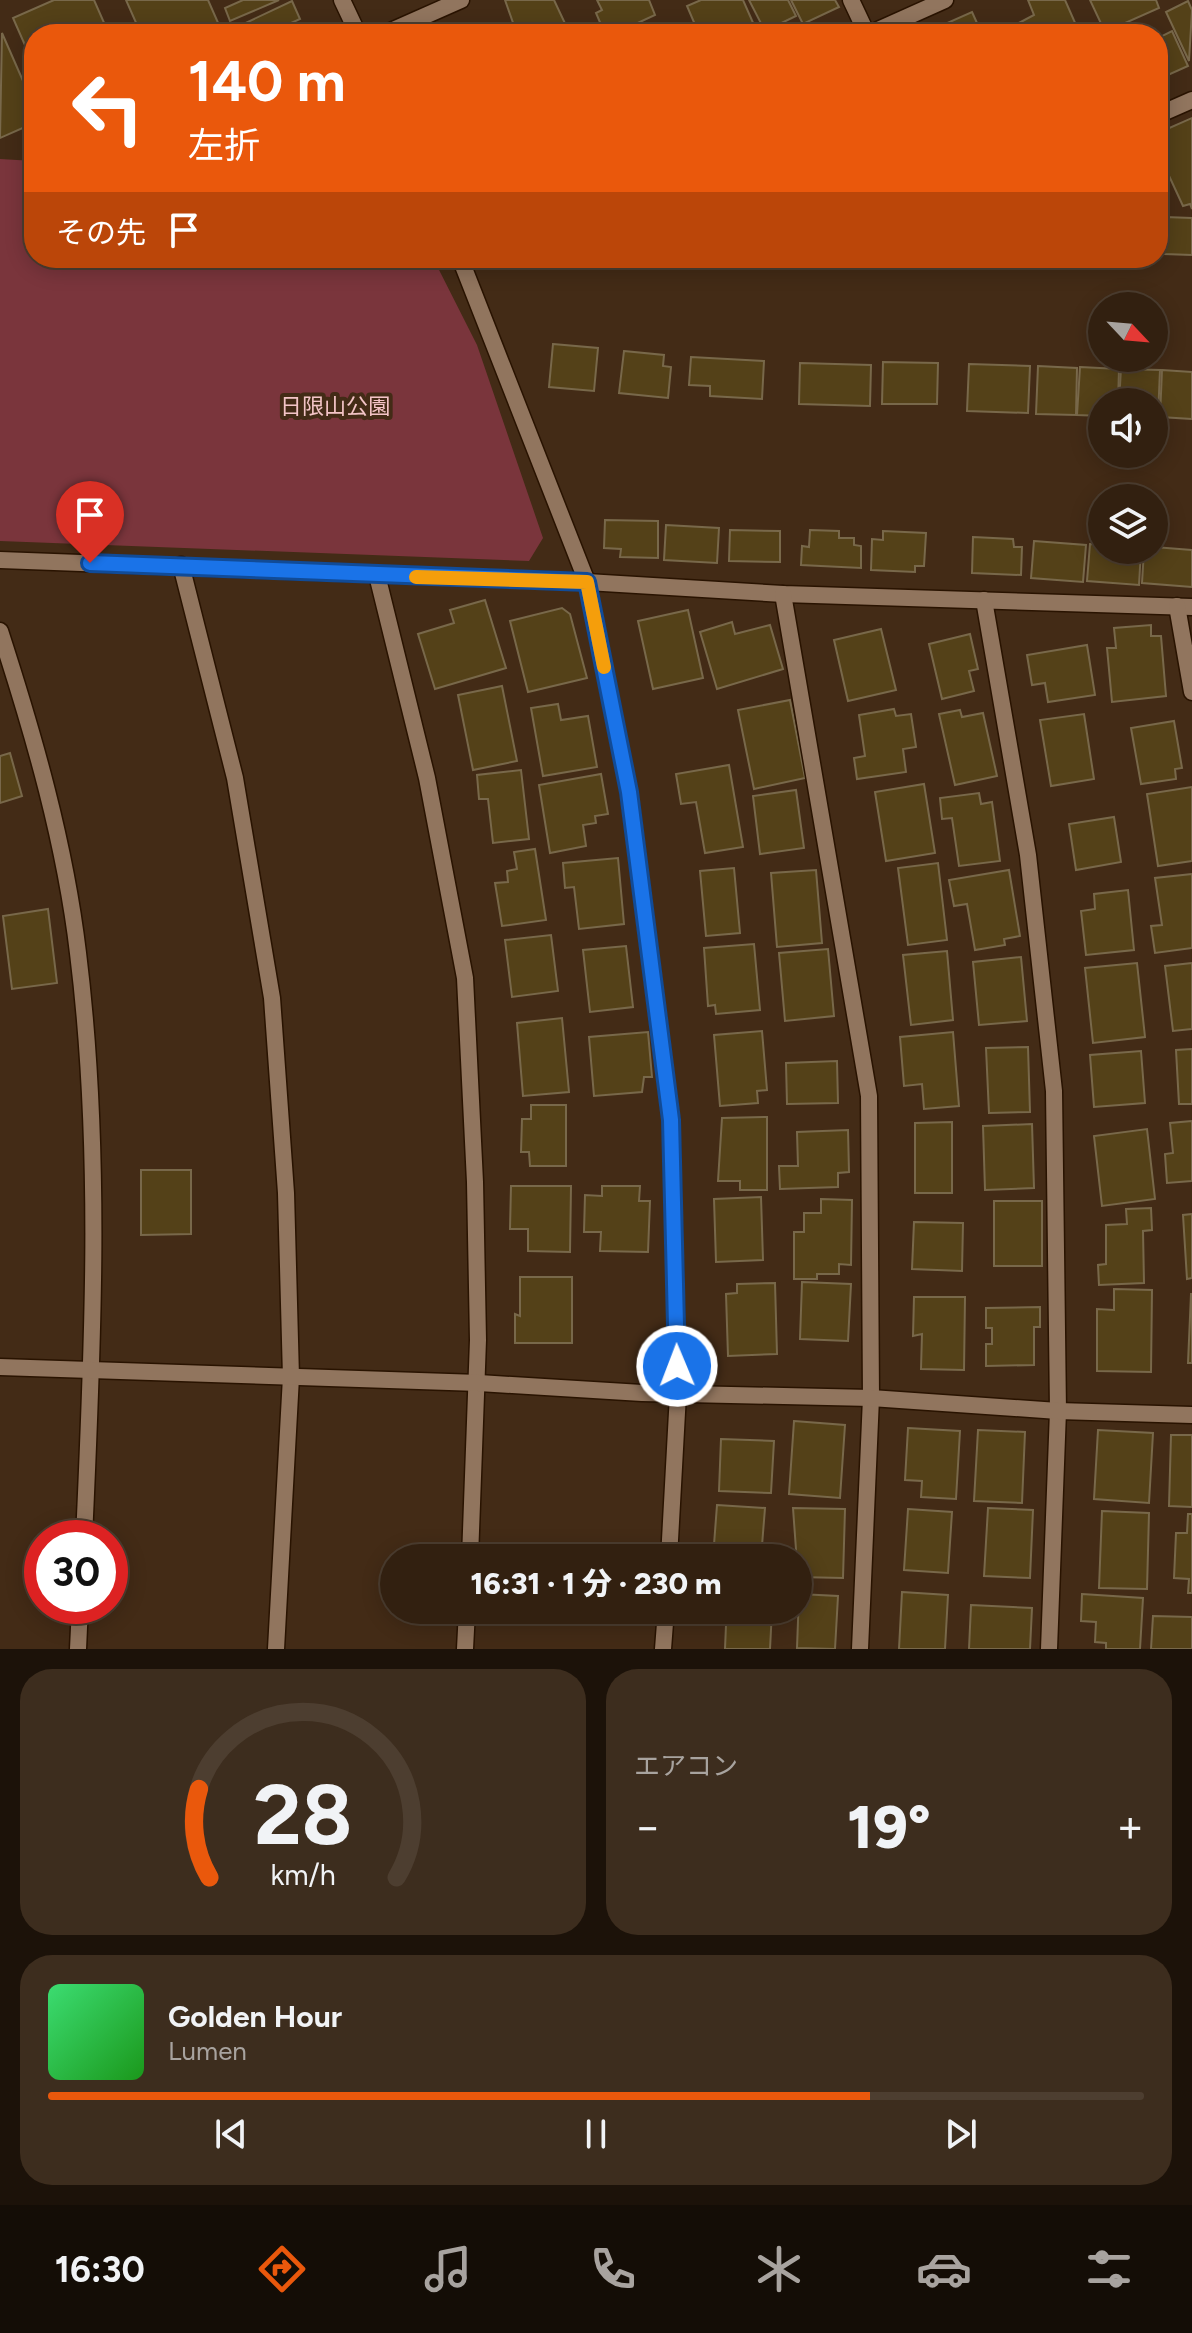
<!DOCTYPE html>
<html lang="ja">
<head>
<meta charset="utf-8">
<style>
	body { margin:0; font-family:Figtree,"Noto Sans JP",sans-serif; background:#3d2d1e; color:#f1f3f6; height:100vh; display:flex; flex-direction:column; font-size:30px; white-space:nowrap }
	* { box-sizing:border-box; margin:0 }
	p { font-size:26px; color:#a8a39f }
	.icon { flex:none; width:44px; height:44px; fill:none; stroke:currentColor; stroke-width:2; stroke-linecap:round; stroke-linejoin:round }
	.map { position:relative; height:1649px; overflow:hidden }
	.side { display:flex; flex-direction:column; gap:20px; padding:20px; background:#1c1209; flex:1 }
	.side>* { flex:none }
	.top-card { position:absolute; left:24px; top:24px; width:1144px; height:244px; border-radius:32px; box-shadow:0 4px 20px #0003,0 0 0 2px #4d3e30; background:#ea580c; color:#fff; overflow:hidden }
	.needle { width:52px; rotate:116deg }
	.tools { position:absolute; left:1088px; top:292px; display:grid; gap:16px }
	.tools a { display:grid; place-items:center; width:80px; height:80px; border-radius:50%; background:#322010; box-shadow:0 4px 20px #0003,0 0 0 2px #4d3e30; font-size:40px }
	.speed { position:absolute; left:24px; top:1520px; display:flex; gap:16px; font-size:40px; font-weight:700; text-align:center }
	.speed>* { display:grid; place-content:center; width:104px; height:104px; border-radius:50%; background:#322010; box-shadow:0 4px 20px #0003,0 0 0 2px #4d3e30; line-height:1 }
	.speed .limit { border:12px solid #d22; background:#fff; color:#111 }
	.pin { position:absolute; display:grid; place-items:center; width:68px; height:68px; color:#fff; margin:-82px -34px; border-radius:50% 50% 50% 0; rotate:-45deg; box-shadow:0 0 8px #0007 }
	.pin .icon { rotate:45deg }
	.me { position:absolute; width:88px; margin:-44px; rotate:359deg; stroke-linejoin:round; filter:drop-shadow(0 0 6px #0008) }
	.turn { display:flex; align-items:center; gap:28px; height:168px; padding:0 32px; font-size:36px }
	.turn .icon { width:104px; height:104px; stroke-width:2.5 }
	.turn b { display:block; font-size:56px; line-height:68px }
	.then { display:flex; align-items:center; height:76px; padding:0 32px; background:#0003; gap:16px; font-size:30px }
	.big { font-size:60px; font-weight:800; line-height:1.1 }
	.side .tile { flex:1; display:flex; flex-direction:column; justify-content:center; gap:12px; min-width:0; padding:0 28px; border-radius:32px; background:#3d2d1e }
	.side .dial { align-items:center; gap:0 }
	.dial svg { height:208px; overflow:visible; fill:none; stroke:#4d3e30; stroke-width:7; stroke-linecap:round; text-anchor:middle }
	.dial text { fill:#f1f3f6; stroke:none }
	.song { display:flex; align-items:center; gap:24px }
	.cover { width:96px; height:96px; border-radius:12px; background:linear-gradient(135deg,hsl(140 70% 55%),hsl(120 70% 35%)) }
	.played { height:8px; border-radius:4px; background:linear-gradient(90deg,#ea580c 75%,#4d3e30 75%) }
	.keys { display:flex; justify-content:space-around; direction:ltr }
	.heat { display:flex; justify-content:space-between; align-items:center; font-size:44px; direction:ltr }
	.side .tiles { flex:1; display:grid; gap:20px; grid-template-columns:1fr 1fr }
	.tile:last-child { grid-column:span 2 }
	.trip { position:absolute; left:380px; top:1544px; width:432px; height:80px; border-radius:40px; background:#322010; box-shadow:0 4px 20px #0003,0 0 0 2px #4d3e30; font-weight:800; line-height:80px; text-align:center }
	.dock { display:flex; height:128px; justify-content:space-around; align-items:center; background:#140d06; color:#a8a39f }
	.dock .icon { width:56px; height:56px }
	.dock .active { color:#ea580c }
	.dock b { font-size:36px; color:#f1f3f6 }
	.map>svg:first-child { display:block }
	.green { fill:#7a353c }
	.building { fill:#544118; stroke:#78684a; stroke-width:2 }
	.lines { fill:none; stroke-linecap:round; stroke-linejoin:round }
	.minor-casing { stroke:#291300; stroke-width:19 }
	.tertiary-casing { stroke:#291300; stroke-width:19 }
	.minor { stroke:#91755e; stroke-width:16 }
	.tertiary { stroke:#91755e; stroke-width:16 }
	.route-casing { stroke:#114b97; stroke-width:20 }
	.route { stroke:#1a73e8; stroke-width:14 }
	.slow { stroke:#f59e0b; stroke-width:14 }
	.labels { text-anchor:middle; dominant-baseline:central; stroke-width:8; stroke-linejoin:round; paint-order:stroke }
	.park-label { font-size:22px; fill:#f3c4c6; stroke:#432b16 }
</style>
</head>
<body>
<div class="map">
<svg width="1192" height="1649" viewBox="0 0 1192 1649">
	<rect width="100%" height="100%" fill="#432b16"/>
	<!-- green -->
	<polygon class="green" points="0,159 34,161 34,258 433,258 477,345 543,538 529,561 0,541"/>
	<!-- building -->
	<g class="building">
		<polygon points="54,0 94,0 109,34 34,34 34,50 28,52 13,18"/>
		<polygon points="126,0 208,0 223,34 141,34"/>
		<polygon points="243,0 279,0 230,21 225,8"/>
		<polygon points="505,0 554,0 570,34 517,34"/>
		<polygon points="597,0 649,0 655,15 614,34 605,34 596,13 602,10"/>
		<polygon points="701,0 743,0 758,34 699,34 687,6"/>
		<polygon points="749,0 788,0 796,16 765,31"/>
		<polygon points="791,0 835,0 839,7 803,24"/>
		<polygon points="1028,0 1065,0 1080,34 998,34 1034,15"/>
		<polygon points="1090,0 1156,0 1159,8 1105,32"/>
		<polygon points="292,1 300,19 267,34 238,34 235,28"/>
		<polygon points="1188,1 1192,10 1189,61 1166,12"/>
		<polygon points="972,12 982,34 928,34 927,32"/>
		<polygon points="1172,31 1188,66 1161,78 1166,90 1158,94 1158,38"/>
		<polygon points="2,33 34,106 34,123 0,138"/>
		<polygon points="1192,118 1192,209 1190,204 1183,206 1158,152 1158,133"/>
		<polygon points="1165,217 1192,218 1192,255 1164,254"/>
		<polygon points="553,344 598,348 594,391 549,387"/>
		<polygon points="624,351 664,355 663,366 671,367 668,398 619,393"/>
		<polygon points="691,357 764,361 762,399 710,396 710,386 689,385"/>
		<polygon points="883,362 938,363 937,404 882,404"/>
		<polygon points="800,363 871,365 870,406 799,404"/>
		<polygon points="969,364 1030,366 1028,413 967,411"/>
		<polygon points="1038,366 1077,368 1076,415 1036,414"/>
		<polygon points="1080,367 1119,369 1118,402 1102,402 1102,416 1077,415"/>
		<polygon points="1121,369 1160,370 1158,417 1154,417 1154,402 1119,402"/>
		<polygon points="1162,370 1192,372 1192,419 1160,417"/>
		<polygon points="605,520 658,521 658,558 620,557 621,549 604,548"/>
		<polygon points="666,525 719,528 717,563 664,560"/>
		<polygon points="730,530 780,531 780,562 729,561"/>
		<polygon points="810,530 839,531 839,538 854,538 854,545 861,546 861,568 801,565 802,546 809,547"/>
		<polygon points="883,531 926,533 924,566 915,566 915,572 871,570 872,539 883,540"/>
		<polygon points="973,537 1013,539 1014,547 1022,547 1021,575 972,573"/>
		<polygon points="1034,541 1086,545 1083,582 1031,578"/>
		<polygon points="1090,544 1102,545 1102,550 1141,550 1139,585 1087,581"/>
		<polygon points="1154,547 1192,550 1192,587 1142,583 1144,550 1154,550"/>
		<polygon points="485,600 506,668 435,689 418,634 454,623 450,610"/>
		<polygon points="562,608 570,614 587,678 528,692 510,621"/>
		<polygon points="688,610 703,678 653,689 638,621"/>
		<polygon points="732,622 735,634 770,625 783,669 717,689 700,632"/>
		<polygon points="1151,625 1151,636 1161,636 1166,696 1112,702 1107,648 1116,648 1114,628"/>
		<polygon points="881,629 896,690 848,701 834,640"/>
		<polygon points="970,634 978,669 969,671 974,691 942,699 929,644"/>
		<polygon points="1087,645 1095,695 1048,702 1045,683 1032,685 1027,655"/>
		<polygon points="502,686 517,761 473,770 458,695"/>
		<polygon points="790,700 805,778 754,789 738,710"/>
		<polygon points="558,704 561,720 588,716 597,767 543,776 531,708"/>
		<polygon points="894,709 896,716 911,714 916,747 903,749 906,772 857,779 854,758 865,756 859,715"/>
		<polygon points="960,710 962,717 983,713 997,776 955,785 939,714"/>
		<polygon points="1084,714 1094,779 1051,786 1040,720"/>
		<polygon points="1174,721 1182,768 1175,769 1176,779 1141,784 1131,728"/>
		<polygon points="10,753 22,796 0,803 0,756"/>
		<polygon points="729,765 743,847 705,853 696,802 681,804 676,774"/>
		<polygon points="521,770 529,839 493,843 488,799 479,799 477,775"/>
		<polygon points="601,774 608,814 595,816 596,823 583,825 586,846 550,853 539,785"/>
		<polygon points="924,784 935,853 886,861 875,792"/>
		<polygon points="1192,787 1192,861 1158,866 1147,794"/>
		<polygon points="796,790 804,848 760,854 753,796"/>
		<polygon points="979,793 981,804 992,802 1000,861 959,866 952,818 942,819 940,798"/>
		<polygon points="1114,817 1121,862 1076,870 1069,824"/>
		<polygon points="535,849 546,920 502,926 495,883 508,882 507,871 517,869 514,852"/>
		<polygon points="618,858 624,924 579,929 574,887 565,888 563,863"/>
		<polygon points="938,863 947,940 908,945 898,868"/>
		<polygon points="734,868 740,933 706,936 700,871"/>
		<polygon points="816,870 822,943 777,947 771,873"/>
		<polygon points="1009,870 1020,936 1004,939 1005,945 975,950 967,904 954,906 949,880"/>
		<polygon points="1192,874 1192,948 1155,953 1151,926 1162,925 1155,878"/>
		<polygon points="1128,890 1134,950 1086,955 1081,911 1095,909 1094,894"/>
		<polygon points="48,909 57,983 12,989 3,916"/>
		<polygon points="551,935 558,991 512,997 505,940"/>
		<polygon points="754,944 760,1010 716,1014 715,1005 708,1006 704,948"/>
		<polygon points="626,946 633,1007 590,1012 583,950"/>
		<polygon points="828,949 834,1016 785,1021 779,953"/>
		<polygon points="947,951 953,1020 911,1025 903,955"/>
		<polygon points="1021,957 1027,1021 979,1025 973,962"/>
		<polygon points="1137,963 1145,1037 1093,1043 1085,968"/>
		<polygon points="1192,963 1192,1029 1173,1031 1165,966"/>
		<polygon points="562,1018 569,1092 523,1096 517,1023"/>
		<polygon points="762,1031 767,1090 757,1091 758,1103 720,1106 714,1035"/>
		<polygon points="648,1032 652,1077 644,1077 642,1092 594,1096 589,1037"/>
		<polygon points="953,1032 959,1106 924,1109 922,1084 904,1086 900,1037"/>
		<polygon points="1028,1047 1030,1112 989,1113 986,1048"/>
		<polygon points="1192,1049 1192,1104 1179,1104 1176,1050"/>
		<polygon points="1141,1051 1145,1103 1094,1107 1090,1055"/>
		<polygon points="837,1061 838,1103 787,1104 786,1063"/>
		<polygon points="531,1105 566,1105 566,1166 530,1166 529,1152 521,1152 522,1119 531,1119"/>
		<polygon points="767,1117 767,1190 740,1190 740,1181 718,1181 722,1118"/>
		<polygon points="1192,1121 1192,1181 1167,1183 1165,1154 1173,1153 1170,1123"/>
		<polygon points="952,1122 952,1193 915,1193 915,1123"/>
		<polygon points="1032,1124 1034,1188 985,1190 983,1126"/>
		<polygon points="1147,1129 1155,1199 1102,1206 1094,1136"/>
		<polygon points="848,1130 849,1172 838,1173 838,1187 780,1189 779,1166 798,1166 797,1132"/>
		<polygon points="141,1170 191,1170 191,1234 141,1235"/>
		<polygon points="511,1186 571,1186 570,1252 528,1251 528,1229 510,1229"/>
		<polygon points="602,1186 640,1186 639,1201 650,1201 648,1252 600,1251 601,1232 584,1232 585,1195 602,1196"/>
		<polygon points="761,1197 763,1260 716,1262 714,1199"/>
		<polygon points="821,1199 852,1200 851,1265 839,1264 839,1274 817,1274 817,1279 794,1279 794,1232 804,1232 804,1213 821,1213"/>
		<rect x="994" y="1201" width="48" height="65"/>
		<polygon points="1151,1208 1152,1230 1143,1231 1144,1283 1099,1285 1098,1265 1106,1264 1106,1225 1127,1224 1126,1209"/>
		<polygon points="1192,1214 1192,1278 1187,1279 1183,1215"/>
		<polygon points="914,1222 963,1223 962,1271 912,1269"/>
		<polygon points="520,1277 572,1277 572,1343 515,1343 515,1314 520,1316"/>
		<polygon points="802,1282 851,1284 848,1341 800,1339"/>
		<polygon points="775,1283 777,1354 728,1356 726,1294 737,1293 737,1284"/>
		<polygon points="1114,1289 1152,1290 1151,1372 1097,1371 1097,1309 1114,1310"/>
		<polygon points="1191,1294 1192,1294 1192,1363 1188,1363"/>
		<polygon points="914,1297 965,1297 964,1370 921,1369 922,1334 913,1336"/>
		<polygon points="1040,1307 1040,1327 1034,1327 1034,1365 986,1366 986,1344 992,1344 992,1328 986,1328 986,1308"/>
		<polygon points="794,1421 845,1425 840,1498 789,1494"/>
		<polygon points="908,1428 960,1431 956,1499 921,1497 922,1481 905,1480"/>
		<polygon points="978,1430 1025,1432 1022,1503 974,1501"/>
		<polygon points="1098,1430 1153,1433 1149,1503 1094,1499"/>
		<polygon points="1171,1435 1192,1435 1192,1507 1169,1506"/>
		<polygon points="721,1439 774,1441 771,1493 719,1491"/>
		<polygon points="717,1505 765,1508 761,1558 713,1558"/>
		<polygon points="793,1508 845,1509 843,1578 798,1577"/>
		<polygon points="988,1508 1033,1510 1030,1578 984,1576"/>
		<polygon points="908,1509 952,1512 948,1573 904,1570"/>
		<polygon points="1102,1511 1149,1513 1147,1589 1099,1588"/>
		<polygon points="1188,1514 1192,1514 1192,1593 1188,1593 1189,1579 1174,1578 1176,1533 1187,1533"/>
		<polygon points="902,1592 948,1595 945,1649 899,1649"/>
		<polygon points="799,1594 838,1596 835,1649 797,1648"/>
		<polygon points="1082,1594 1143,1598 1140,1649 1106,1649 1106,1643 1095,1642 1096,1622 1081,1621"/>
		<polygon points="971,1605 1032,1608 1030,1649 969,1649"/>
		<polygon points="713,1610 772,1610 770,1649 725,1649 726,1625 712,1624"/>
		<polygon points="1153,1616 1192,1617 1192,1649 1151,1649"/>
	</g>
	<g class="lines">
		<!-- minor casing -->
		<g class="minor-casing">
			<g id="minor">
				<polyline points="342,0 358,34"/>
				<polyline points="851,0 867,34"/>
				<polyline points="384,34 461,0"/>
				<polyline points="869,34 945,0"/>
				<polyline points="1158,115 1192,100"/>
				<polyline points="460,258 587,582 629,792 671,1120 678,1394 669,1558"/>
				<polyline points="0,560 587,582 783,594 1192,607"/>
				<polyline points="181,565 235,778 272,998 286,1193 291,1377 276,1649"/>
				<polyline points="377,575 427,778 465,978 475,1182 478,1340 470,1558"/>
				<polyline points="783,594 869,1096 871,1398 860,1649"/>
				<polyline points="984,600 1028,855 1054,1091 1058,1411 1049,1649"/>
				<polyline points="1177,606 1192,692"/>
				<path d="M0,631C34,736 65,843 78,953C102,1147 93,1343 84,1538"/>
				<polyline points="78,1649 80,1606"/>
				<polyline points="465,1649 467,1610"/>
				<polyline points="663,1649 666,1610"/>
			</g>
		</g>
		<!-- tertiary casing -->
		<g class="tertiary-casing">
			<polyline id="tertiary" points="0,1367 479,1383 642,1393 871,1398 1058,1411 1192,1415"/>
		</g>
		<!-- minor -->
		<use href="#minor" class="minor"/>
		<!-- tertiary -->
		<use href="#tertiary" class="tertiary"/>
	</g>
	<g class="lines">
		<!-- route casing -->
		<g class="route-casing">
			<polyline id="route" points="90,563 587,582 629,792 671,1120 677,1366"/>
		</g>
		<!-- route -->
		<use href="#route" class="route"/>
		<!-- slow -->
		<polyline class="slow" points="416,577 587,582 604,667"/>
	</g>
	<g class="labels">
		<!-- park labels -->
		<g class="park-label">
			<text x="335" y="406">日限山公園</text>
		</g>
	</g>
</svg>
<div class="tools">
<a><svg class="needle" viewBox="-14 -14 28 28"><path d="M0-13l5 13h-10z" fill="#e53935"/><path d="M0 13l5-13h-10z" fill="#a8a39f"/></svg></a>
<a><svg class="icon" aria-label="sound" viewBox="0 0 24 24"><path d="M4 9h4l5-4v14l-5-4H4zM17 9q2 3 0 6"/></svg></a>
<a><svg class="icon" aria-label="layers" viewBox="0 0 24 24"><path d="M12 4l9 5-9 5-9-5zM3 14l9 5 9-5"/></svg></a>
</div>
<div class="speed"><div class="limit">30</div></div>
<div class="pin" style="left:90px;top:563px;background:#d93025"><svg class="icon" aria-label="arrive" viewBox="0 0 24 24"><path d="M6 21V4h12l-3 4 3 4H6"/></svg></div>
<svg class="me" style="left:677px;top:1366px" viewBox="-20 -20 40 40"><circle r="17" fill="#1a73e8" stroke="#fff" stroke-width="3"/><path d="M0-11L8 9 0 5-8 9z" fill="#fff"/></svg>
<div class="trip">16:31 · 1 分 · 230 m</div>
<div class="top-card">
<div class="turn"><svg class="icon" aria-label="left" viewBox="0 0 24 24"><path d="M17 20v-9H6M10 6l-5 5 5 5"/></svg><div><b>140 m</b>左折</div></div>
<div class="then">その先<svg class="icon" aria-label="arrive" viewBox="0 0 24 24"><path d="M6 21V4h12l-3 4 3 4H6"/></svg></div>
</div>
</div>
<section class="side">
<div class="tiles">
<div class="tile dial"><svg viewBox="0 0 100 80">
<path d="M14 69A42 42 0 1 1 86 69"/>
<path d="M14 69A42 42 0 0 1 10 35" stroke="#ea580c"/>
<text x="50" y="56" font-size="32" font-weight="700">28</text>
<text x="50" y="72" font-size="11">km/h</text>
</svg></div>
<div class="tile"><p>エアコン</p>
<div class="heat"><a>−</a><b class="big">19°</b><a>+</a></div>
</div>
<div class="tile">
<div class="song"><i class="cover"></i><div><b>Golden Hour</b><p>Lumen</p></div></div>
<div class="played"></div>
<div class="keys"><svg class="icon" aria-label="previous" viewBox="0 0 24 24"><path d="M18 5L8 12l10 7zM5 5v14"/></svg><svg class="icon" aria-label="pause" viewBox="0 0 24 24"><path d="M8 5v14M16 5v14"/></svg><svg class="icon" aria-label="next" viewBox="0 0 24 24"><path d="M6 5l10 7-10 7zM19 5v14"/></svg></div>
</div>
</div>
</section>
<nav class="dock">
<b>16:30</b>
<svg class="icon active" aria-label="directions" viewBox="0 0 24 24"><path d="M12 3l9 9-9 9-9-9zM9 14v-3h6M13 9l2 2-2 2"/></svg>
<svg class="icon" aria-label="music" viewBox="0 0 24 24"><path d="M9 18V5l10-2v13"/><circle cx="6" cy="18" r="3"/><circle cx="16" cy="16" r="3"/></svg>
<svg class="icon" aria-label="phone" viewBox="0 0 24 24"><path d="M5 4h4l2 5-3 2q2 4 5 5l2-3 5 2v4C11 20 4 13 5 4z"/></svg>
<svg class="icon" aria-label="climate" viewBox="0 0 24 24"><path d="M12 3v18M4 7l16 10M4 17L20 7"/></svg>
<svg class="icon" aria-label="car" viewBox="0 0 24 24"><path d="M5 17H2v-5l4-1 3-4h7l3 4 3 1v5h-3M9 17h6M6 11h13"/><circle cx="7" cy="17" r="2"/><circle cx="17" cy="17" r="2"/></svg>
<svg class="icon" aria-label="filters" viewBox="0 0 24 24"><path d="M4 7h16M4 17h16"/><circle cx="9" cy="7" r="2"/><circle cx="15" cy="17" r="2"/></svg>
</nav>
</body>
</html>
